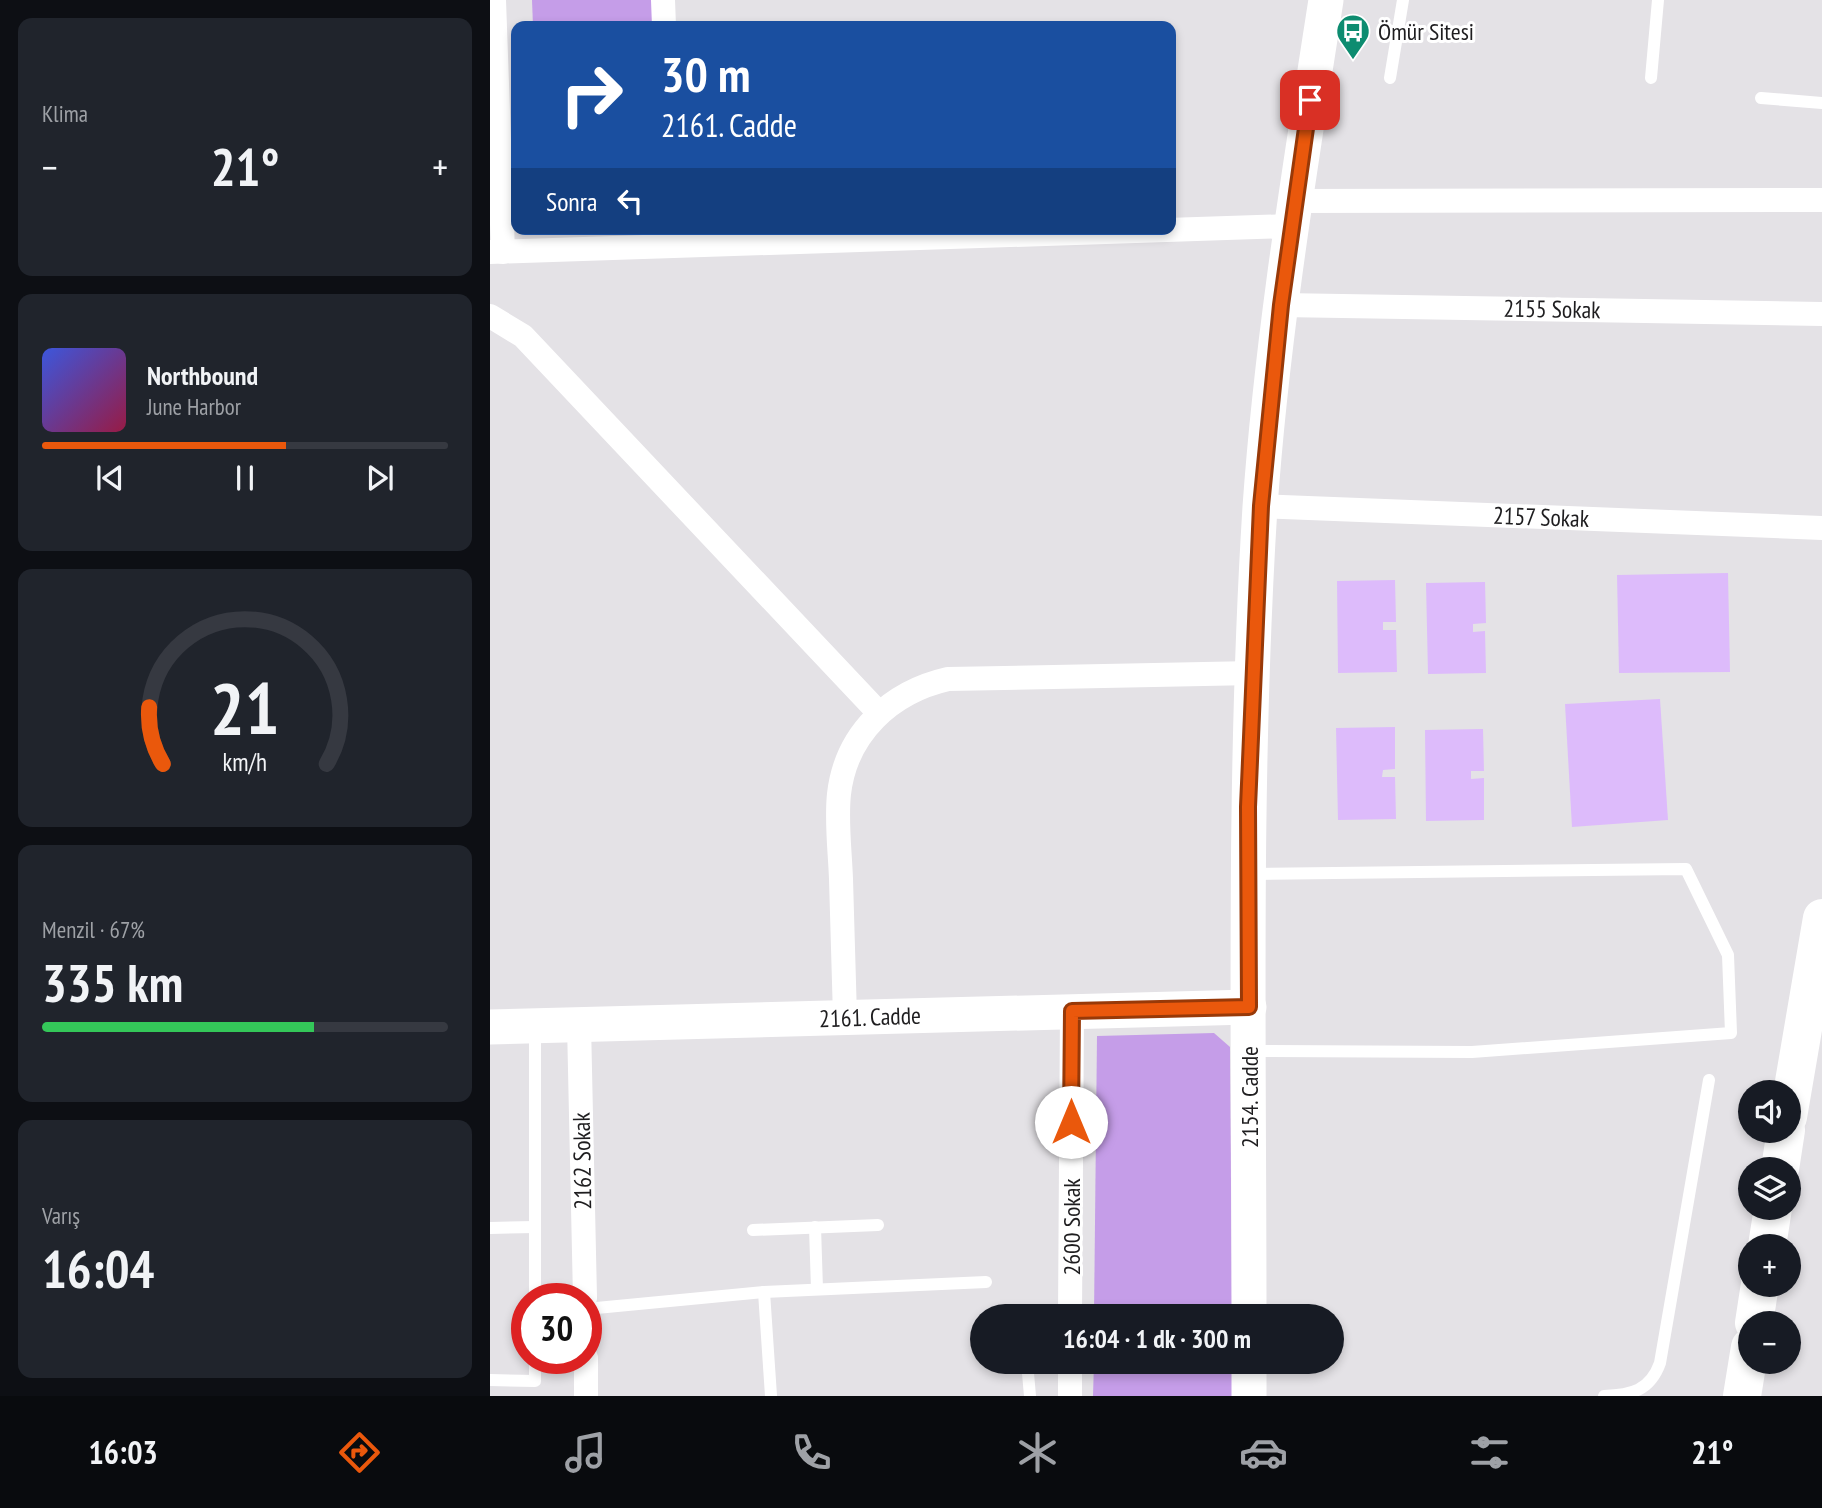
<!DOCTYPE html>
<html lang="tr">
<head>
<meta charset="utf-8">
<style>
	body { margin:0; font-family:"PT Sans Narrow",sans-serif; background:#20242c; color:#f1f3f6; height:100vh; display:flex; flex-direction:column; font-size:26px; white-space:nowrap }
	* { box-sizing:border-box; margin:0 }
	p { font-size:23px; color:#9ea1a6 }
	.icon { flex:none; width:38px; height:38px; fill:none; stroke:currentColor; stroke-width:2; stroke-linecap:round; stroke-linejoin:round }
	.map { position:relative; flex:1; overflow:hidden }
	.drawer { display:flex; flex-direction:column; gap:18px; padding:18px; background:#0d0f14; width:490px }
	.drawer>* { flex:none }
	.hud { position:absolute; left:21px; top:21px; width:665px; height:214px; border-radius:14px; box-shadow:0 4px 10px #0003; background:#1a4fa0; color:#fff; overflow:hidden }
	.tools { position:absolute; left:1248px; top:1080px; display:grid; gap:14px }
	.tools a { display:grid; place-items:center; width:63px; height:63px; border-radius:50%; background:#171b24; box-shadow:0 4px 10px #0003; font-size:35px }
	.speed { position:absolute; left:21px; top:1283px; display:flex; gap:14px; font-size:35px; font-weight:700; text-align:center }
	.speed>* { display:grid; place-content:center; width:91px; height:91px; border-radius:50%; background:#171b24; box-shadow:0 4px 10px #0003; line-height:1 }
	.speed .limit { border:10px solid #d22; background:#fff; color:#111 }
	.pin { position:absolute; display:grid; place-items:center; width:60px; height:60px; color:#fff; margin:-30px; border-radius:14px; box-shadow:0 4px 10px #0006 }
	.me { position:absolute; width:77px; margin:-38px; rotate:0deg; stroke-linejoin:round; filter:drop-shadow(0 0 5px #0008) }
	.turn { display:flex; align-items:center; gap:24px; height:147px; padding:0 35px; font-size:32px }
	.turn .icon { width:91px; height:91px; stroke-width:2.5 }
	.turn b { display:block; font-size:49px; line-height:60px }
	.then { display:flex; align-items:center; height:66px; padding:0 35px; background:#0003; gap:14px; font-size:26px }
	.big { font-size:52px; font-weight:700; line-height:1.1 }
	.drawer .widget { flex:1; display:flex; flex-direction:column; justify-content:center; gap:10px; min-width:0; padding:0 24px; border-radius:14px; background:#20242c }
	.drawer .dial { align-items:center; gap:0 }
	.dial svg { height:182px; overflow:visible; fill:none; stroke:#363941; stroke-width:7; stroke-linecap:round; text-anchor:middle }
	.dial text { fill:#f1f3f6; stroke:none }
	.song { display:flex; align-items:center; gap:21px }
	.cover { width:84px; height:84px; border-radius:10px; background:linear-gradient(135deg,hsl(230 70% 55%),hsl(340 70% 35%)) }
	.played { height:7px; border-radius:4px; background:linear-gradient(90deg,#ea580c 60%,#363941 60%) }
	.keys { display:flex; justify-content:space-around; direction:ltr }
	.heat { display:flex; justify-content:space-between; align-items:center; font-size:38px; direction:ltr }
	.charge { height:10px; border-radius:5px; background:linear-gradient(90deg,#34c759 67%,#363941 0) }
	.trip { position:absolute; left:480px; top:1304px; width:374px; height:70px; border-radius:35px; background:#171b24; box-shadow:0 4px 10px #0003; font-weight:700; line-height:70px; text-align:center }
	.menu { display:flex; height:112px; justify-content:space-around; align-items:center; background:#090b0e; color:#9ea1a6 }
	.menu .icon { width:49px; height:49px }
	.menu .on { color:#ea580c }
	.menu b { font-size:32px; color:#f1f3f6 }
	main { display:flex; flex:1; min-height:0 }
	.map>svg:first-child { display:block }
	.green { fill:#c59de8 }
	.building { fill:#ddbbfb }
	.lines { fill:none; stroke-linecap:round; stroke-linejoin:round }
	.lane { stroke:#fff; stroke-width:12 }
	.street { stroke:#fff; stroke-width:24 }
	.secondary { stroke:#fff; stroke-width:35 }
	.primary { stroke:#fff; stroke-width:38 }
	.route-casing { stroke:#983908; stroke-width:18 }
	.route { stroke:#ea580c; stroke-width:12 }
	.labels { text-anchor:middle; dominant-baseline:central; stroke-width:6; stroke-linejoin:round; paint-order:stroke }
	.poi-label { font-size:24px; fill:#1e1d1f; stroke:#fff; text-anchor:start }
	.street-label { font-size:24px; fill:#1e1d1f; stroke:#fff }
</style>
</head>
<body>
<main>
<section class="drawer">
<div class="widget"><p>Klima</p>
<div class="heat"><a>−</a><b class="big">21°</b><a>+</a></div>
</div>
<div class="widget">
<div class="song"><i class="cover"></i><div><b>Northbound</b><p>June Harbor</p></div></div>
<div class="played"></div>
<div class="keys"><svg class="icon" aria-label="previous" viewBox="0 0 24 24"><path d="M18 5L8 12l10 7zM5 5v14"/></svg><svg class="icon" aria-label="pause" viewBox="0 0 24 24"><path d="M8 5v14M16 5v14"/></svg><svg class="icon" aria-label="next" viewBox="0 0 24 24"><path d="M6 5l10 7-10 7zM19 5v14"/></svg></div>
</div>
<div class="widget dial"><svg viewBox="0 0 100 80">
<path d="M14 69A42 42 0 1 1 86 69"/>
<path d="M14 69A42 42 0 0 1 8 44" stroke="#ea580c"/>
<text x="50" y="56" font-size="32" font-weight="700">21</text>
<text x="50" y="72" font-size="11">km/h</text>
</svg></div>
<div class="widget"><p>Menzil · 67%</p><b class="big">335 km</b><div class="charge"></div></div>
<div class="widget"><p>Varış</p><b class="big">16:04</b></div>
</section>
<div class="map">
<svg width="1332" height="1396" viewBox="0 0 1332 1396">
	<rect width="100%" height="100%" fill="#e4e2e6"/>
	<!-- green -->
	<g class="green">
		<polygon points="42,0 165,0 165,26 43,26"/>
		<polygon points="724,1033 740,1047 742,1316 604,1316 607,1036"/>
		<polygon points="604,1362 743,1362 743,1396 603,1396"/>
	</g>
	<!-- building -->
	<g class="building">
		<polygon points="1238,573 1240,672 1129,673 1127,575"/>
		<polygon points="905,580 906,622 893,622 893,630 906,630 907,672 848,673 847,581"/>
		<polygon points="995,582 996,623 983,624 983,632 995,631 996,673 938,674 936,583"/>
		<polygon points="1170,699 1178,820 1082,827 1075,704"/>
		<polygon points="905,727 905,769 893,770 892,777 905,777 906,819 848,820 846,728"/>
		<polygon points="993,729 994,771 981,771 981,779 994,778 994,820 936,821 935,730"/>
	</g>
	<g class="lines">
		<!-- lane -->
		<g class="lane">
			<polyline points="900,78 913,0"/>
			<polyline points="1161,78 1168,0"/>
			<polyline points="1271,98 1332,103"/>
			<polyline points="45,1029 45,1298"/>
			<polyline points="759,1051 982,1052 1241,1033 1238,955 1196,869 761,874"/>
			<polyline points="325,1227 327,1289"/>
			<polyline points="0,1228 45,1227"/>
			<polyline points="263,1230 388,1225"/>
			<polyline points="274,1292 281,1396"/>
			<polyline points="96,1309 274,1292 496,1282"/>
			<polyline points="537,1362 540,1396"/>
			<polyline points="0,1380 45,1381 45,1358"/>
			<path d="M1114,1396C1141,1395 1160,1391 1170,1363L1219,1080"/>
		</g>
		<!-- street -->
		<g class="street">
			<polyline points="4,0 13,252"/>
			<polyline points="173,0 174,26"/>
			<polyline points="805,201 1332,200"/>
			<polyline points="0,252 801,226"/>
			<polyline points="791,305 1332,314"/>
			<polyline points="0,316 33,336 389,713"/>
			<polyline points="770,506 1332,528"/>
			<path d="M355,1017C354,971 352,925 351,879C350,851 346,821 349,794C356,733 401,692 458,679L764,673"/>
			<polyline points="89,1024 95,1298"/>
			<polyline points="580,1316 582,1011"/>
			<polyline points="96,1358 96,1396"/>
			<polyline points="580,1396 580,1362"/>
		</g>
		<!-- secondary -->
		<g class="secondary">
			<polyline points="0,1027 759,1007"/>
			<path d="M759,1316C759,1046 753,776 770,507C782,337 810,168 836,0"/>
			<polyline points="759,1362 759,1396"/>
		</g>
		<!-- primary -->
		<g class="primary">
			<polyline points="1298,1117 1332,918"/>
			<polyline points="1290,1169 1296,1130"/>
			<polyline points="1277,1246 1283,1208"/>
			<polyline points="1264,1323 1270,1284"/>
			<polyline points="1252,1396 1260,1347"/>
		</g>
	</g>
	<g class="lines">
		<!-- route casing -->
		<g class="route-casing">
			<polyline id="route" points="581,1122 582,1011 759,1007 758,807 771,506 791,305 820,100"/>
		</g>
		<!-- route -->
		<use href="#route" class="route"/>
	</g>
	<!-- icons -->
	<defs>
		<g id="bus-pin" transform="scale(1.75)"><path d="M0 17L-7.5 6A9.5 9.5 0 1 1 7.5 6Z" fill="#0d8c70" stroke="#fff"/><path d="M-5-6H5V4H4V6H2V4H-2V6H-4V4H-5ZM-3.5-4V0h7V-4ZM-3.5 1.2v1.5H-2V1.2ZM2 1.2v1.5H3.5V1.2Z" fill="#fff"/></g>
	</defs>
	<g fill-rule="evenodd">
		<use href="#bus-pin" x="863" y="31"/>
	</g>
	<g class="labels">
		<!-- poi labels -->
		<g class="poi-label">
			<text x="888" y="31">Ömür Sitesi</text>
		</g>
		<!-- street labels -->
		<g class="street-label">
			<text transform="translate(1062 309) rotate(1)">2155 Sokak</text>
			<text transform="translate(1051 517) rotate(2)">2157 Sokak</text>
			<text transform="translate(380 1017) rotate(-2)">2161. Cadde</text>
			<text transform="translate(759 1097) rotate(-90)">2154. Cadde</text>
			<text transform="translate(92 1161) rotate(-91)">2162 Sokak</text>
			<text transform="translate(581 1227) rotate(-90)">2600 Sokak</text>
		</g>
	</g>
</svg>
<div class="tools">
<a><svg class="icon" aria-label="sound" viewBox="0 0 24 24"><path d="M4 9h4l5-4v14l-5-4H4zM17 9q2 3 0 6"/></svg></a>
<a><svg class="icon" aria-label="layers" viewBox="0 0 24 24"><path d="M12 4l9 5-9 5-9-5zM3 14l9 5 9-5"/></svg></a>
<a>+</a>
<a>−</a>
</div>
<div class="speed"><div class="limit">30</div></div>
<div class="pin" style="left:820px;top:100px;background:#d93025"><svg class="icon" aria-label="arrive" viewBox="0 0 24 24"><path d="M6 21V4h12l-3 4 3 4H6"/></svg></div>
<svg class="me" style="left:581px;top:1122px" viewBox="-20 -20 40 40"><circle r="19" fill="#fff"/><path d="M0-13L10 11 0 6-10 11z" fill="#ea580c"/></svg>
<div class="trip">16:04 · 1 dk · 300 m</div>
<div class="hud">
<div class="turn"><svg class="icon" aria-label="right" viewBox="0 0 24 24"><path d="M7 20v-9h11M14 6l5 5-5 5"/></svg><div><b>30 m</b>2161. Cadde</div></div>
<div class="then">Sonra<svg class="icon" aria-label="left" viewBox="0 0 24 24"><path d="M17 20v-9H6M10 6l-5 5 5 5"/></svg></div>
</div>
</div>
</main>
<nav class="menu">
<b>16:03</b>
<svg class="icon on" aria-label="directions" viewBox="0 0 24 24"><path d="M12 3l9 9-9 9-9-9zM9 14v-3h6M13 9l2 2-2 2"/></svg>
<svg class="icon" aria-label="music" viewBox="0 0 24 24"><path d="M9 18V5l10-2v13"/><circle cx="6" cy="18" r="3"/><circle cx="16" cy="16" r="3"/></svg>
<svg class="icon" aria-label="phone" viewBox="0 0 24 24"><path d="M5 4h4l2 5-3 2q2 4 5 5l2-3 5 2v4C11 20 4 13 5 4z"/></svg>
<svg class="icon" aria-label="climate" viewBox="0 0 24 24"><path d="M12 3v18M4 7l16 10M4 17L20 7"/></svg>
<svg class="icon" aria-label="car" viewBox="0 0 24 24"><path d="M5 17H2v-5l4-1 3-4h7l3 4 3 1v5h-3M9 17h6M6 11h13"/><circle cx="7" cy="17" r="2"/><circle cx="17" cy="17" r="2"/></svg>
<svg class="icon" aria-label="filters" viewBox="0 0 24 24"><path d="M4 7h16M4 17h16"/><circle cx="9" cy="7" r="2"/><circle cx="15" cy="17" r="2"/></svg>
<b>21°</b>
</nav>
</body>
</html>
